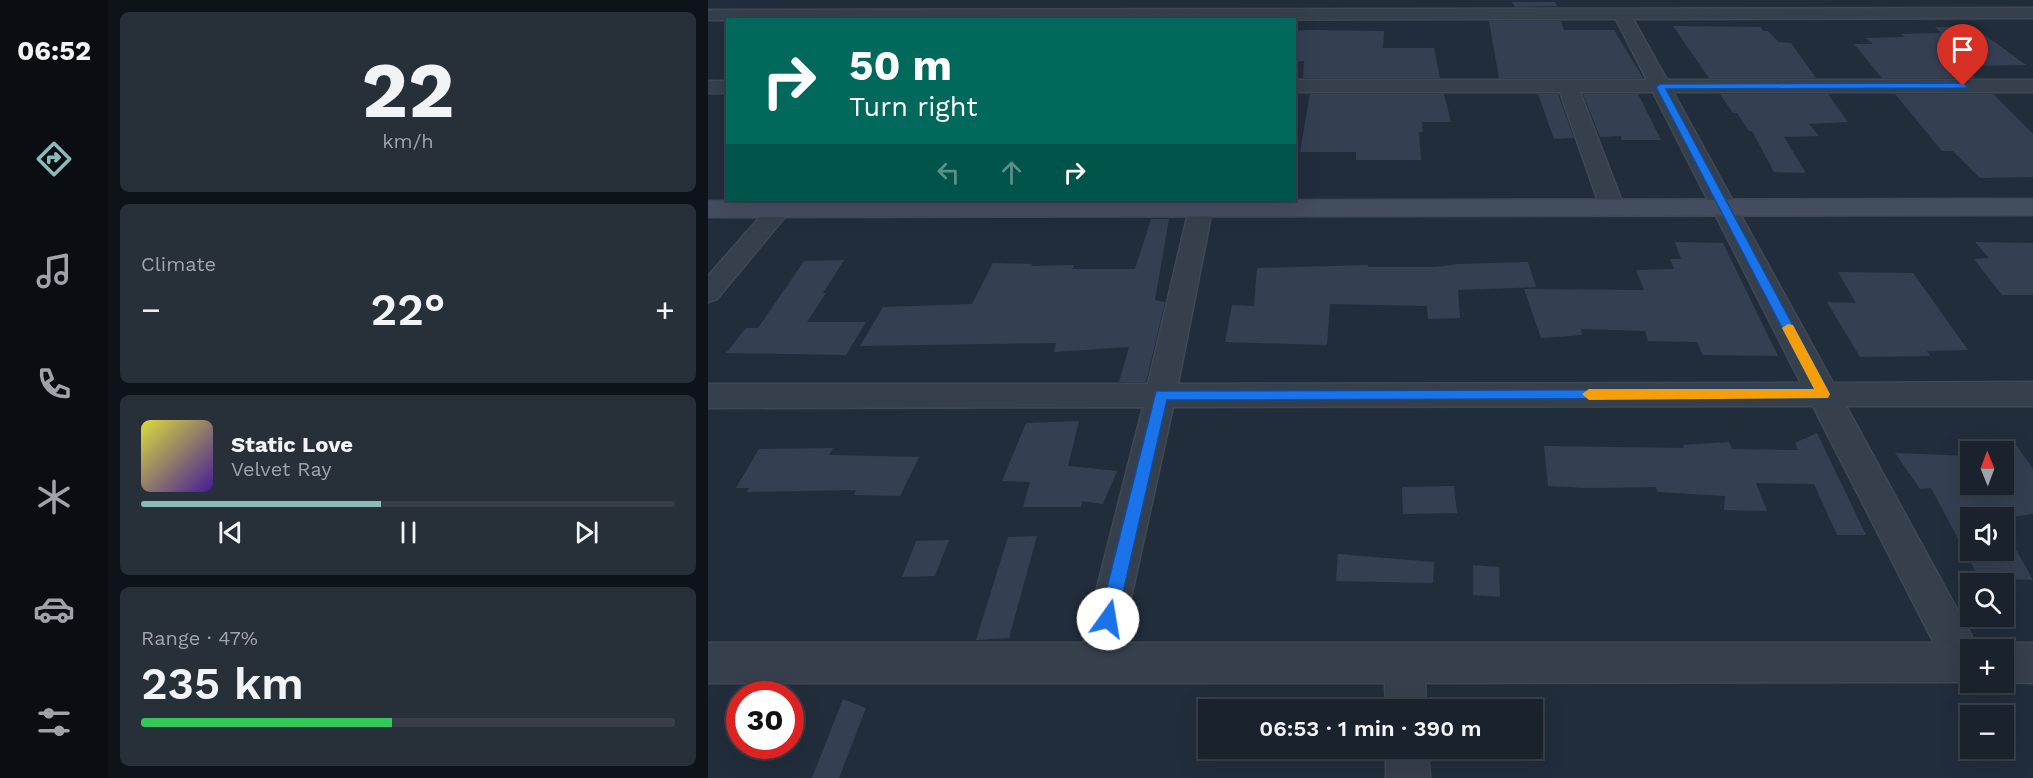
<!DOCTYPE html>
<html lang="en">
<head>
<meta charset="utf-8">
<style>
	body { margin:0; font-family:"Work Sans",sans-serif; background:#272f39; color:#f1f3f6; height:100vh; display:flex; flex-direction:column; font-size:22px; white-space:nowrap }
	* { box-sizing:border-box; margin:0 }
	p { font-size:20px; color:#9fa4aa }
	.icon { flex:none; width:33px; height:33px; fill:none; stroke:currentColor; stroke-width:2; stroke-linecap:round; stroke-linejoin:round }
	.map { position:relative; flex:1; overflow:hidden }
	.sheet { display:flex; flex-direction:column; gap:12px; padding:12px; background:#0e1319; width:600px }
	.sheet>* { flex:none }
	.banner { position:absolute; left:18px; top:18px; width:570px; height:183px; border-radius:0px; box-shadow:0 6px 24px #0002,0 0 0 2px #383f49; background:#00695c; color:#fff; overflow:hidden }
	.needle { width:39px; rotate:359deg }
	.tools { position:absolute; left:1252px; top:441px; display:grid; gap:12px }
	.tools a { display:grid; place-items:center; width:54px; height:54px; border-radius:0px; background:#1a222d; box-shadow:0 6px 24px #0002,0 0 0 2px #383f49; font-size:30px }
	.speed { position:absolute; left:18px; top:681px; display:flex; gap:12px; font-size:30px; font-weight:700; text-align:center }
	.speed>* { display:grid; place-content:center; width:78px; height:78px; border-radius:50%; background:#1a222d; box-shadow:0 6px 24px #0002,0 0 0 2px #383f49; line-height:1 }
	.speed .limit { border:9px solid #d22; background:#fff; color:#111 }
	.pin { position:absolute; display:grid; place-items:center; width:51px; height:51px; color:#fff; margin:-62px -26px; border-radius:50% 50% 50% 0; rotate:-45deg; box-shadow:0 0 6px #0007 }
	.pin .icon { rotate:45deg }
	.me { position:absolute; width:66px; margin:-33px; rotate:13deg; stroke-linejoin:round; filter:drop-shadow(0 0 4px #0008) }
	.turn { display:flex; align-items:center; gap:21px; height:126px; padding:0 24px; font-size:27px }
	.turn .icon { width:78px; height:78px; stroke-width:2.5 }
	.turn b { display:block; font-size:42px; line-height:51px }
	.lanes { display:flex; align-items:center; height:57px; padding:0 24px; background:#0003; justify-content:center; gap:30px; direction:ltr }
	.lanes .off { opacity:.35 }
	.big { font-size:45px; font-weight:600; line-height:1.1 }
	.sheet .widget { flex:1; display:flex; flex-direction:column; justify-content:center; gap:9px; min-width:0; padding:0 21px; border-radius:9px; background:#272f39 }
	.sheet .dial { align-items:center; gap:0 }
	.dial b { font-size:78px; line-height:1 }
	.song { display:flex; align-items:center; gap:18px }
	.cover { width:72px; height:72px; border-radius:9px; background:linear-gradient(135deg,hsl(60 70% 55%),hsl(260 70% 35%)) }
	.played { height:6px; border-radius:3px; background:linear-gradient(90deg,#8bbbb9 45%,#383f49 45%) }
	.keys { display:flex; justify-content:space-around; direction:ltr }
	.heat { display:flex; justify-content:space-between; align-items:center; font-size:33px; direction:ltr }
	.charge { height:9px; border-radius:4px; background:linear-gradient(90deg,#34c759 47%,#383f49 0) }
	.trip { position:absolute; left:490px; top:699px; width:345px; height:60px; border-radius:0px; background:#1a222d; box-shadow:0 6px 24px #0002,0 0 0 2px #383f49; font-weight:600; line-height:60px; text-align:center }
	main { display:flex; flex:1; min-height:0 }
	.tabs { display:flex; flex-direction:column; width:108px; justify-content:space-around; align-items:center; background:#0a0e12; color:#9fa4aa }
	.tabs .icon { width:42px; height:42px }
	.tabs .current { color:#8bbbb9 }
	.tabs b { font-size:27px; color:#f1f3f6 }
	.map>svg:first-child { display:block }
	.building { fill:#344052 }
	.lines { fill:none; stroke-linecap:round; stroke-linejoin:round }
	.street-casing { stroke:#3f4855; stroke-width:3 }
	.secondary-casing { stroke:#3f4855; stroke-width:3 }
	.street { fill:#363f4c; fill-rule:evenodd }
	.secondary { fill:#444d5f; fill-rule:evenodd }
	.route { fill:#1a73e8; stroke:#114b97; stroke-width:1.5 }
	.slow { fill:#f59e0b }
</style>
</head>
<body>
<main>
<nav class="tabs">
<b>06:52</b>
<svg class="icon current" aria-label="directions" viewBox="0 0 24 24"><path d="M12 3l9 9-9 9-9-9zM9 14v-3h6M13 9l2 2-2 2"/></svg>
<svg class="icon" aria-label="music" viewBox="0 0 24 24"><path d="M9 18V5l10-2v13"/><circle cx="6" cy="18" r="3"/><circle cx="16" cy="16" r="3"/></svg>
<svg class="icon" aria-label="phone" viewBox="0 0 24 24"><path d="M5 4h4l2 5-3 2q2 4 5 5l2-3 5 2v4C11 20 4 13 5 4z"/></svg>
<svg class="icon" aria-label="climate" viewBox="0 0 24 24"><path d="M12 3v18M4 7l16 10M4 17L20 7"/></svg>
<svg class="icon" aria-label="car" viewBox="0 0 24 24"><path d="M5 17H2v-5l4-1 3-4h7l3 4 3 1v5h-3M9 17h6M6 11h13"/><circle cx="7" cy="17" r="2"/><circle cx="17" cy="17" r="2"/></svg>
<svg class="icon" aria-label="filters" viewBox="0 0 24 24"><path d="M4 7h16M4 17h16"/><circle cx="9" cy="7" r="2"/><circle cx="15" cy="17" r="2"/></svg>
</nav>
<section class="sheet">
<div class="widget dial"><b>22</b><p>km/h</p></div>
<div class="widget"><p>Climate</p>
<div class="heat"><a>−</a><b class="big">22°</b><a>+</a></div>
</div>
<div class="widget">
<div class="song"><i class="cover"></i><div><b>Static Love</b><p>Velvet Ray</p></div></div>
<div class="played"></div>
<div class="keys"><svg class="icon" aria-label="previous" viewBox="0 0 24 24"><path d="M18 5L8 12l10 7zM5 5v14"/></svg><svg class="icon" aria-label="pause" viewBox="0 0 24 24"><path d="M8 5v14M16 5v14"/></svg><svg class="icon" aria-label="next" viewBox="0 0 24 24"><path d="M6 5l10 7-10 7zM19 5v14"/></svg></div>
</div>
<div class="widget"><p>Range · 47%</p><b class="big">235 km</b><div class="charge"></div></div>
</section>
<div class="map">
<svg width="1325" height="778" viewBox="0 0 1325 778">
	<rect width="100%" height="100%" fill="#222d3c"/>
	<!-- building -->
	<g class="building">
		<polygon points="804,2 847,2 849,6 807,7"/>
		<polygon points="781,21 853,21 856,30 906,30 935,78 791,78"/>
		<polygon points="965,26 1053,27 1055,31 1060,31 1070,42 1083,43 1108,78 1001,78"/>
		<polygon points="1227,27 1266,27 1318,65 1256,66 1268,78 1174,78 1146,44 1165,44 1158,38 1197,37 1193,34 1233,33"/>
		<polygon points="601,30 676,31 675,48 726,48 732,78 595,78 596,61 586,61 586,31"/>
		<polygon points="602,94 736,94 743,122 714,122 715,132 711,132 713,160 648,160 648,152 592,152"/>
		<polygon points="830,94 850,94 866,138 846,139"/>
		<polygon points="875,94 930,94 953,140 914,140 913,136 892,137"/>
		<polygon points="1012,94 1120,94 1140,122 1101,124 1111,136 1076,137 1098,173 1066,172 1044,131 1041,131 1029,113 1025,113"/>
		<polygon points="1187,94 1285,94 1325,134 1325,177 1272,178 1245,151 1234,151"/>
		<polygon points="443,219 461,219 447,300 457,302 438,382 411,382 421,347 346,352 348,343 152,346 175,307 264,304 285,263 324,264 323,266 366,265 364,269 427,269"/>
		<polygon points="967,242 1015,243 1070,356 995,355 989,342 940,341 937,331 873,329 874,335 833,338 816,289 936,290 928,270 966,269 962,259 973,259"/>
		<polygon points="1267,242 1325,243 1325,295 1294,295 1266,259 1281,258"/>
		<polygon points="136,260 115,293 118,293 99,322 158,322 138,355 18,353 38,328 50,328 96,261"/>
		<polygon points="820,262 828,287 750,290 752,318 720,319 719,306 622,304 619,345 517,342 524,305 546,306 549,268 660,265 660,267 727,267 751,264"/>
		<polygon points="1130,272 1205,273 1260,350 1219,351 1222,356 1152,357 1119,302 1148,303"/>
		<polygon points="371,421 360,466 409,471 395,504 374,501 373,507 315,507 322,482 294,481 318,423"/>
		<polygon points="1109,433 1158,535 1129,535 1106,484 1048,483 1059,511 1016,510 1017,496 949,492 948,487 881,488 840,486 836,446 976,448 975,445 1021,442 1024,449 1090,450 1087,443"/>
		<polygon points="1306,442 1325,469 1325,514 1296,518 1263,518 1263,550 1296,550 1296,528 1325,580 1271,578 1223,488 1212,489 1187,453 1263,456 1263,484 1296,484 1296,452 1269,452 1264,444"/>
		<polygon points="125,448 121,455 211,457 192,496 146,495 148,490 39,492 41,488 28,488 51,449"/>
		<polygon points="746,486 749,513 695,514 694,487"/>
		<polygon points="329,536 301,638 268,640 300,537"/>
		<polygon points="241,540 227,576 194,577 208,541"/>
		<polygon points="630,554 726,562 725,583 628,581"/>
		<polygon points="765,565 791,567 792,597 765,595"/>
		<polygon points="135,699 158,708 131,778 104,778"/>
	</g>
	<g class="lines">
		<!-- street casing -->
		<g class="street-casing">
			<g id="street">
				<path d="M1325,8V18L925,19L959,80H1325V92H965L1125,383L1325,382V406H1138L1269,646L1277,649L1263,650V682L717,683L718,710H678L677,683H0V643H375L435,407L0,408V384H440L483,200H506L470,384L1093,383L945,92H872L916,207L912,212L904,214L896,212L892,207L852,92H586V80H939L908,19L0,20V10ZM1105,406L1226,643H413L465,407Z"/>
				<rect x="0" y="81" width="20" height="12"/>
				<polygon points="67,200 91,200 9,299 0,302 0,276"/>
				<polygon points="1296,643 1325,643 1325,683 1296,682 1296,650 1282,650"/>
				<polygon points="678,748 720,748 722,778 678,778"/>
			</g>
		</g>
		<!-- secondary casing -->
		<g class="secondary-casing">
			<polygon id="secondary" points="1325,199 1325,215 0,217 0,201"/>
		</g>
		<!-- street -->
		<use href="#street" class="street"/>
		<!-- secondary -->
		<use href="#secondary" class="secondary"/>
	</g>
	<!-- route -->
	<polygon class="route" points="1255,83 1260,86 1258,88 958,89 1122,394 1120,398 459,400 409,619 406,625 400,628 394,625 391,619 448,391 1106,389 948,87 952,84"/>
	<!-- slow -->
	<polygon class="slow" points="1080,324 1085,325 1122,394 1120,398 881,400 874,394 881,389 1106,389 1074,328"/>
</svg>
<div class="tools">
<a><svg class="needle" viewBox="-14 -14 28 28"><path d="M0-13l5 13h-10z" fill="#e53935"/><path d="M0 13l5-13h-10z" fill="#9fa4aa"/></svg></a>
<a><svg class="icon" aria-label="sound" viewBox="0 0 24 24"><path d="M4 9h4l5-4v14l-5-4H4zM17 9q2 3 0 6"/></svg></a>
<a><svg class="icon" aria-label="search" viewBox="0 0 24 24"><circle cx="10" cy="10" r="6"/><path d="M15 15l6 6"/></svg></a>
<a>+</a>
<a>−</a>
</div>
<div class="speed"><div class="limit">30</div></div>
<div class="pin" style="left:1255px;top:86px;background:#d93025"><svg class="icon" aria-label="arrive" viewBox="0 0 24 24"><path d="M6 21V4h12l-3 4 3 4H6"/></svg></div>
<svg class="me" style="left:400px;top:619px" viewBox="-20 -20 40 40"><circle r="19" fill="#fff"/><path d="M0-13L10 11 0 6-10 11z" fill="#1a73e8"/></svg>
<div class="trip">06:53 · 1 min · 390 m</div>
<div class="banner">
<div class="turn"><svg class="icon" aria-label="right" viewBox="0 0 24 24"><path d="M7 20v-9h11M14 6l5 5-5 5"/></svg><div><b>50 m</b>Turn right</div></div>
<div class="lanes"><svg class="icon off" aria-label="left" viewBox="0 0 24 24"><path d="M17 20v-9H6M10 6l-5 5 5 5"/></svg><svg class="icon off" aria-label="ahead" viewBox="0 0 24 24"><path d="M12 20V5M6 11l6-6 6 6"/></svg><svg class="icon" aria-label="right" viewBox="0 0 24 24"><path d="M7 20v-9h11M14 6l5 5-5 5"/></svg></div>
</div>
</div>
</main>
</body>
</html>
